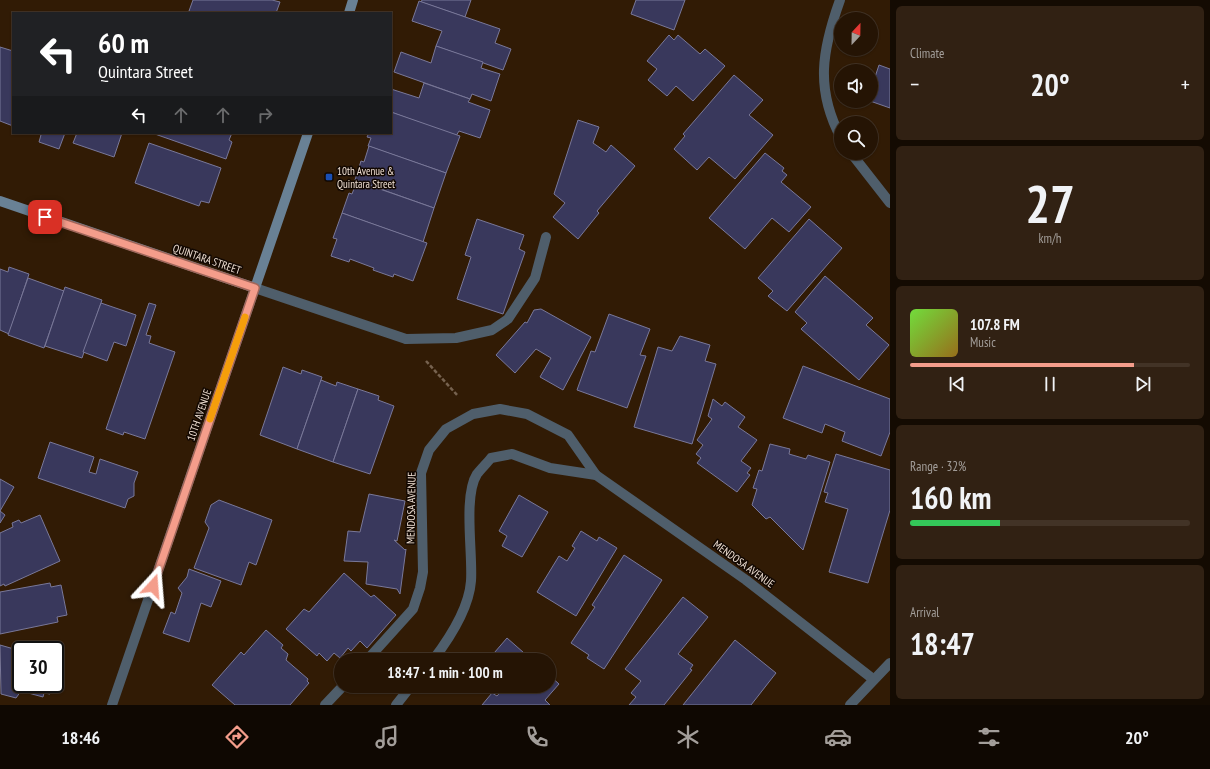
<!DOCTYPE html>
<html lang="en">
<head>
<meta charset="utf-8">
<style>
	body { margin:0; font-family:"PT Sans Narrow",sans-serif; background:#312113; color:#f1f3f6; height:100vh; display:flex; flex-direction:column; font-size:15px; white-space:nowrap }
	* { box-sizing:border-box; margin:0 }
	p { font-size:13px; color:#a39e9a }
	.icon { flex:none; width:22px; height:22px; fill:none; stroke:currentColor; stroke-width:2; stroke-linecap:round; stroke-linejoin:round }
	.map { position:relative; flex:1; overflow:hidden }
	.drawer { display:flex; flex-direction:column; gap:6px; padding:6px; background:#140b02; width:320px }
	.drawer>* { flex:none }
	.banner { position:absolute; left:12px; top:12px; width:380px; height:122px; border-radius:0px; box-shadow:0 1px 3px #0004,0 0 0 1px #423326; background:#202124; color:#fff; overflow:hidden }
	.needle { width:26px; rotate:22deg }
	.tools { position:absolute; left:834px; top:12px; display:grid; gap:8px }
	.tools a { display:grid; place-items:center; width:44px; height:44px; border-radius:50%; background:#251404; box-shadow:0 1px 3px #0004,0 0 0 1px #423326; font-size:20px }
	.speed { position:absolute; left:12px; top:641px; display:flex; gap:8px; font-size:20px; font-weight:700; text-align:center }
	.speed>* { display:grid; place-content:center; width:52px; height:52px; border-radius:50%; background:#251404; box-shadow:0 1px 3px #0004,0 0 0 1px #423326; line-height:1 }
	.speed .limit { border:2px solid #111; border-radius:6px; background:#fff; color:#111 }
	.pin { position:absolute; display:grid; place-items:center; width:34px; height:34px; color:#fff; margin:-17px; border-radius:8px; box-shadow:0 2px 6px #0006 }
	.me { position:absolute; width:44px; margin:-22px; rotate:19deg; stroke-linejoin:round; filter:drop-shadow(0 0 3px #0008) }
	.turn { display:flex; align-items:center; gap:14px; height:84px; padding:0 20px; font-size:18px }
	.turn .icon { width:52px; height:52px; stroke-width:2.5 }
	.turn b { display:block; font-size:28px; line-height:34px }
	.lanes { display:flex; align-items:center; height:38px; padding:0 20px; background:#0003; justify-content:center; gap:20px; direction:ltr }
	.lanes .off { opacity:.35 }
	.big { font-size:30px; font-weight:800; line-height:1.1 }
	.drawer .widget { flex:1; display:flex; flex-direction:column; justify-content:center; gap:6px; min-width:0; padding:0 14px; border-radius:6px; background:#312113 }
	.drawer .dial { align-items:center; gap:0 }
	.dial b { font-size:52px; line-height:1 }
	.song { display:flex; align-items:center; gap:12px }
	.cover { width:48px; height:48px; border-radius:6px; background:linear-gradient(135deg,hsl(100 70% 55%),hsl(40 70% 35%)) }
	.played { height:4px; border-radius:2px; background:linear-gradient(90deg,#f49d8b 80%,#423326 80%) }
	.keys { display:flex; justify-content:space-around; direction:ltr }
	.heat { display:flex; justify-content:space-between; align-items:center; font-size:22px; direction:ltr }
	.charge { height:6px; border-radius:3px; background:linear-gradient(90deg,#34c759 32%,#423326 0) }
	.trip { position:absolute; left:334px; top:653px; width:222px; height:40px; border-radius:20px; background:#251404; box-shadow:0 1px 3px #0004,0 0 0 1px #423326; font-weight:800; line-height:40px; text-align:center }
	.tab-bar { display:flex; height:64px; justify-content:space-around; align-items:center; background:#0f0802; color:#a39e9a }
	.tab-bar .icon { width:28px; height:28px }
	.tab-bar .on { color:#f49d8b }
	.tab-bar b { font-size:18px; color:#f1f3f6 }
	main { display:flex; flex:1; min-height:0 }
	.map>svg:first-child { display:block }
	.building { fill:#39385c; stroke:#797899 }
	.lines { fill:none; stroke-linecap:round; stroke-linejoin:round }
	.path { stroke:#76624f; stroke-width:2.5; stroke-dasharray:4 2; stroke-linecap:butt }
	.lane { stroke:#4f5e6b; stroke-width:10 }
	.street { stroke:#4f5e6b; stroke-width:10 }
	.secondary { stroke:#698195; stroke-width:10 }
	.route-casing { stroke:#9f665a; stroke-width:10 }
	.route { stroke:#f49d8b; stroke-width:7 }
	.slow { stroke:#f59e0b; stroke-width:7 }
	.transit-dot { fill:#1a4fb4; stroke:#120802; stroke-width:1.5 }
	.labels { text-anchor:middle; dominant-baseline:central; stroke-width:3; stroke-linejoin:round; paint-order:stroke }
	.poi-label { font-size:11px; fill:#f0e0d3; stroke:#120802; text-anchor:start }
	.street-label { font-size:11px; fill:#f0e0d3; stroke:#120802 }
</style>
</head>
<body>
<main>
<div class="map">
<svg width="890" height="705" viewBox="0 0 890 705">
	<rect width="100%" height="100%" fill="#311b05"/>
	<!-- building -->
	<g class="building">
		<polygon points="193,0 272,0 280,2 276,13 195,13 189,11"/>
		<polygon points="422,0 471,0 465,17 421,2"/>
		<polygon points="636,0 685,0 674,30 631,14"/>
		<polygon points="419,1 500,29 495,43 511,49 503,70 436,46 442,31 412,21"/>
		<polygon points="669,35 674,40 678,35 700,54 705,49 725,66 693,101 676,86 667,96 648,80 657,69 647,61"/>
		<polygon points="436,46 483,62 481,68 500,74 491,101 472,94 470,99 394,72 401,52 431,63"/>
		<polygon points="0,47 13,51 13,126 0,121"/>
		<polygon points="879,65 890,69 890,108 870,101 871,89"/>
		<polygon points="734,75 763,100 749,115 773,135 735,179 709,157 697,170 674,149 685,136 683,134"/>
		<polygon points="424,83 470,99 468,102 490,110 480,138 459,131 456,136 391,112 391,89 419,98"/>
		<polygon points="391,112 460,136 446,173 368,146 371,138 367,137 369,133 391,133"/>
		<polygon points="578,120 599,127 593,143 606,152 611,145 635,166 597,211 599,213 578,239 553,217 565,203 554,194"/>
		<polygon points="36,133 65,133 59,149 39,142 41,135"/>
		<polygon points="77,133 122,133 114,157 73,143"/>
		<polygon points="152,133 232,133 229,140 232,142 226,159"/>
		<polygon points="149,143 221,168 209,203 201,201 199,206 135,183"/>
		<polygon points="369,146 446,173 434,208 355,180 361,161 364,162"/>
		<polygon points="765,153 784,168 782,171 787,175 781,182 811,207 789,232 772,218 745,249 709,218"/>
		<polygon points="357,181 434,208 423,242 342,213 349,193 352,194"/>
		<polygon points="342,213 427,243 413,281 394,274 393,277 373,270 374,268 350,259 349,262 331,256 337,239 333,238"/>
		<polygon points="477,219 524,235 519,249 525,252 503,314 457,299 471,257 465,255"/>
		<polygon points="809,219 842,248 787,311 768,296 773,291 758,278"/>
		<polygon points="9,267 29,274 9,334 0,330 0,269 8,272"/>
		<polygon points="825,276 873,318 866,325 889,345 859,380 801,329 807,323 795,312"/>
		<polygon points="28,278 64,291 44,348 8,335"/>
		<polygon points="65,287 102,300 82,358 45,346"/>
		<polygon points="101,303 136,315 126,346 114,342 107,361 83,352"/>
		<polygon points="149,303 156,305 146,335 151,336 149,343 175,352 145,439 124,432 123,435 106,429"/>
		<polygon points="541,309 591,337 563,390 540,377 551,358 536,349 515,373 496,355 525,322 527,323 534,310"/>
		<polygon points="609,314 650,329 640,355 646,356 627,408 577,390 591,351 595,352"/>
		<polygon points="680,336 710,345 705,361 716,364 692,444 634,427 658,347 672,351"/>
		<polygon points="803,366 890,399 890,432 881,456 842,441 845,432 825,424 822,433 783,418"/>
		<polygon points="283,367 301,374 302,370 322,377 297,449 260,435"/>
		<polygon points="321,380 336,386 337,382 358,389 333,462 297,449"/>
		<polygon points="358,389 379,396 378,400 394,406 370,474 333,462"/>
		<polygon points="713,399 722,406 725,402 745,417 738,427 757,440 741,461 751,468 747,473 750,475 737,492 697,463 701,458 696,454 703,445 697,440 712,419 708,416"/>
		<polygon points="50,442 94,457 89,472 96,474 100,459 138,472 134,483 134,496 128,499 125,508 38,478"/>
		<polygon points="770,444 790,449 789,454 806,459 808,455 830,462 803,550 770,517 766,519 752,505 757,489 753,488 759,470 762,471"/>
		<polygon points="836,454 890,470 890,510 868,583 829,572 848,509 825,502 828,493 824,492"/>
		<polygon points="0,479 14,487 0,511"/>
		<polygon points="369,494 405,501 397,541 394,540 405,550 406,549 400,594 397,589 366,584 368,562 344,561 348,531 360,532"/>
		<polygon points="519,495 548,512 522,557 502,546 507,536 499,531"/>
		<polygon points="219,500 272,520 256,565 249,562 241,585 194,568 209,528 205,522 211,505"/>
		<polygon points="0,511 5,515 0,523"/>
		<polygon points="40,515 60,561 5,586 4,584 0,586 0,533 13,527 12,523 19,520 21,523"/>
		<polygon points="581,531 597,541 599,537 617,548 576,616 537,592 559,556 567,561 575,548 572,546"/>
		<polygon points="624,555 662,580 604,669 587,658 589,655 571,643 595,607 592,605"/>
		<polygon points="189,569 221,581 211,607 201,603 189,642 163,633 171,612 175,614 182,593 178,588 187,577"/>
		<polygon points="344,573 371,597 374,595 396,615 367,648 360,641 351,651 348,648 340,658 334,653 327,661 319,653 317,656 286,629 304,609 309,612"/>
		<polygon points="50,583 51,587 61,585 67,615 57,617 58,622 0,634 0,592"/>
		<polygon points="683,597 708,617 678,654 693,665 690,669 692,670 664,705 629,705 636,697 631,693 641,681 625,669"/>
		<polygon points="266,630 283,645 281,648 288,654 286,660 308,679 307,681 309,683 290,705 235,705 212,685 241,652 244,655"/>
		<polygon points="507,638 532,660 488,660"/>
		<polygon points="735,640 776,673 751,705 683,705"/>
		<polygon points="0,645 21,651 21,684 53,684 50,694 44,693 43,697 21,691 16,698 1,694"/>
		<polygon points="55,660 60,662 55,678"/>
		<polygon points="549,675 559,684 545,700 550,705 482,705 492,693 497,696 506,686 549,686"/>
	</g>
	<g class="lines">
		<!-- path -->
		<polyline class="path" points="426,361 458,396"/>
		<!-- lane -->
		<polyline class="lane" points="406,339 456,338 492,330 508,319 535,278 546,237"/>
		<!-- street -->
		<g class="street">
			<path d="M840,0C822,50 815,89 841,138"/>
			<polyline points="851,153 890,203"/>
			<polyline points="367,660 413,609 420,588 423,572 421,473 429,450 446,429 473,414 500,409 527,414 568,435 596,475 746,580 873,679"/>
			<path d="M433,660C449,639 469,608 471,581C473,554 463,496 477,474C481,469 487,463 491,458L512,454L550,468L596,475"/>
			<polyline points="112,705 255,288 406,339"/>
			<polyline points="325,705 343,686"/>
			<polyline points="396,705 411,686"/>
			<polyline points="850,705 890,663"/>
		</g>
		<!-- secondary -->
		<g class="secondary">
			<polyline points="349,13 353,0"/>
			<polyline points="0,201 255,288 308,133"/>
		</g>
	</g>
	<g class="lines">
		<!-- route casing -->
		<g class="route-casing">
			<polyline id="route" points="45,217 255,288 153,586"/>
		</g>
		<!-- route -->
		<use href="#route" class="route"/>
		<!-- slow -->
		<polyline class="slow" points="210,419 245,317"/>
	</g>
	<!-- markers -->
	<rect class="transit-dot" x="325" y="173" width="8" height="8" rx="2"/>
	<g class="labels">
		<!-- poi labels -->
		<g class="poi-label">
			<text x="337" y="171">10th Avenue &amp;<tspan x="337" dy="13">Quintara Street</tspan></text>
		</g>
		<!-- street labels -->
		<g class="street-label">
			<text transform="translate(207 259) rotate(19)">QUINTARA STREET</text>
			<text transform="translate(199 415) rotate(-71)">10TH AVENUE</text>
			<text transform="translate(411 508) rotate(-89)">MENDOSA AVENUE</text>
			<text transform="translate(744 564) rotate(36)">MENDOSA AVENUE</text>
		</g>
	</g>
</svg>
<div class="tools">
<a><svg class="needle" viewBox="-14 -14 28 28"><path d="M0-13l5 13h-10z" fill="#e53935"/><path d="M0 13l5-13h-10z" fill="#a39e9a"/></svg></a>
<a><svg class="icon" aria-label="sound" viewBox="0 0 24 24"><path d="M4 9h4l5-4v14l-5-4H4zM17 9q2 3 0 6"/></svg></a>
<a><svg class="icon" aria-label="search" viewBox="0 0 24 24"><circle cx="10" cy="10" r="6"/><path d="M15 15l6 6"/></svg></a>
</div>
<div class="speed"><div class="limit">30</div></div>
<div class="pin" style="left:45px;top:217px;background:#d93025"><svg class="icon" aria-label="arrive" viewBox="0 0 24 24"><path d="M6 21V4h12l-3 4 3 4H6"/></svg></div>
<svg class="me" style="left:153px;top:586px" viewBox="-20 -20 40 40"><path d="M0-17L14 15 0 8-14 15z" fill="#f49d8b" stroke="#fff" stroke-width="4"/></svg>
<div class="trip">18:47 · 1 min · 100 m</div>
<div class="banner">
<div class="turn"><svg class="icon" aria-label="left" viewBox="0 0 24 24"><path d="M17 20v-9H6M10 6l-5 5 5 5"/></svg><div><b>60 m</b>Quintara Street</div></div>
<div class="lanes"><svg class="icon" aria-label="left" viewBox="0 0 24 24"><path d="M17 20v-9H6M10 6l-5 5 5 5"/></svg><svg class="icon off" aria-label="ahead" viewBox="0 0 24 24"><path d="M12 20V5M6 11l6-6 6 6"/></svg><svg class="icon off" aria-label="ahead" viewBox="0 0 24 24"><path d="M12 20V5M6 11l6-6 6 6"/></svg><svg class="icon off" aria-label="right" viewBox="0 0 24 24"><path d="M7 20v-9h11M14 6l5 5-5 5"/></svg></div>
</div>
</div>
<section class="drawer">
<div class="widget"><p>Climate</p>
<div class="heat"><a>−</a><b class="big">20°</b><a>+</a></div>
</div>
<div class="widget dial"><b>27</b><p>km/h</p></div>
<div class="widget">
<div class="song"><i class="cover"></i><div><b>107.8 FM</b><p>Music</p></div></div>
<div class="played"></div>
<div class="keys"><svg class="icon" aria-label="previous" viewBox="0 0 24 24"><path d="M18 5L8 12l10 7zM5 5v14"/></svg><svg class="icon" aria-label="pause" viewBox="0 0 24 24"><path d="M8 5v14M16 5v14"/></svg><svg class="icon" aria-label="next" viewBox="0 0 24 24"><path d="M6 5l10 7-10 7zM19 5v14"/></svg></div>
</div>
<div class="widget"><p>Range · 32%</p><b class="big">160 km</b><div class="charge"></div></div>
<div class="widget"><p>Arrival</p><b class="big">18:47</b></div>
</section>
</main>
<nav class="tab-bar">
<b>18:46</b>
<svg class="icon on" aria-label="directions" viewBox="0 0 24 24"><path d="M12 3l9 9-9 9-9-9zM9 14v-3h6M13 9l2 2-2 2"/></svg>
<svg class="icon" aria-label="music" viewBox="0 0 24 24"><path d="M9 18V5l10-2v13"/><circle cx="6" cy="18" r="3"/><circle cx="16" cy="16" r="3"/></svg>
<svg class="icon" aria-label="phone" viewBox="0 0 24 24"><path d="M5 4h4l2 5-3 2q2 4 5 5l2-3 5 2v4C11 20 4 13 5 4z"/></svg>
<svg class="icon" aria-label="climate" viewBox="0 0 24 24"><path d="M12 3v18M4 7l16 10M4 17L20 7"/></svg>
<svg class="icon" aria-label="car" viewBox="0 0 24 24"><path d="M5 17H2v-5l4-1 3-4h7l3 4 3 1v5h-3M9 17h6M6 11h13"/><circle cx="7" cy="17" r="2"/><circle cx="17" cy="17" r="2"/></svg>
<svg class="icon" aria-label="filters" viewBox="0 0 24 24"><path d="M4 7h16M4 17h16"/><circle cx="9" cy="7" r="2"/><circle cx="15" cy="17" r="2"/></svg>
<b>20°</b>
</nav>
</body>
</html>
